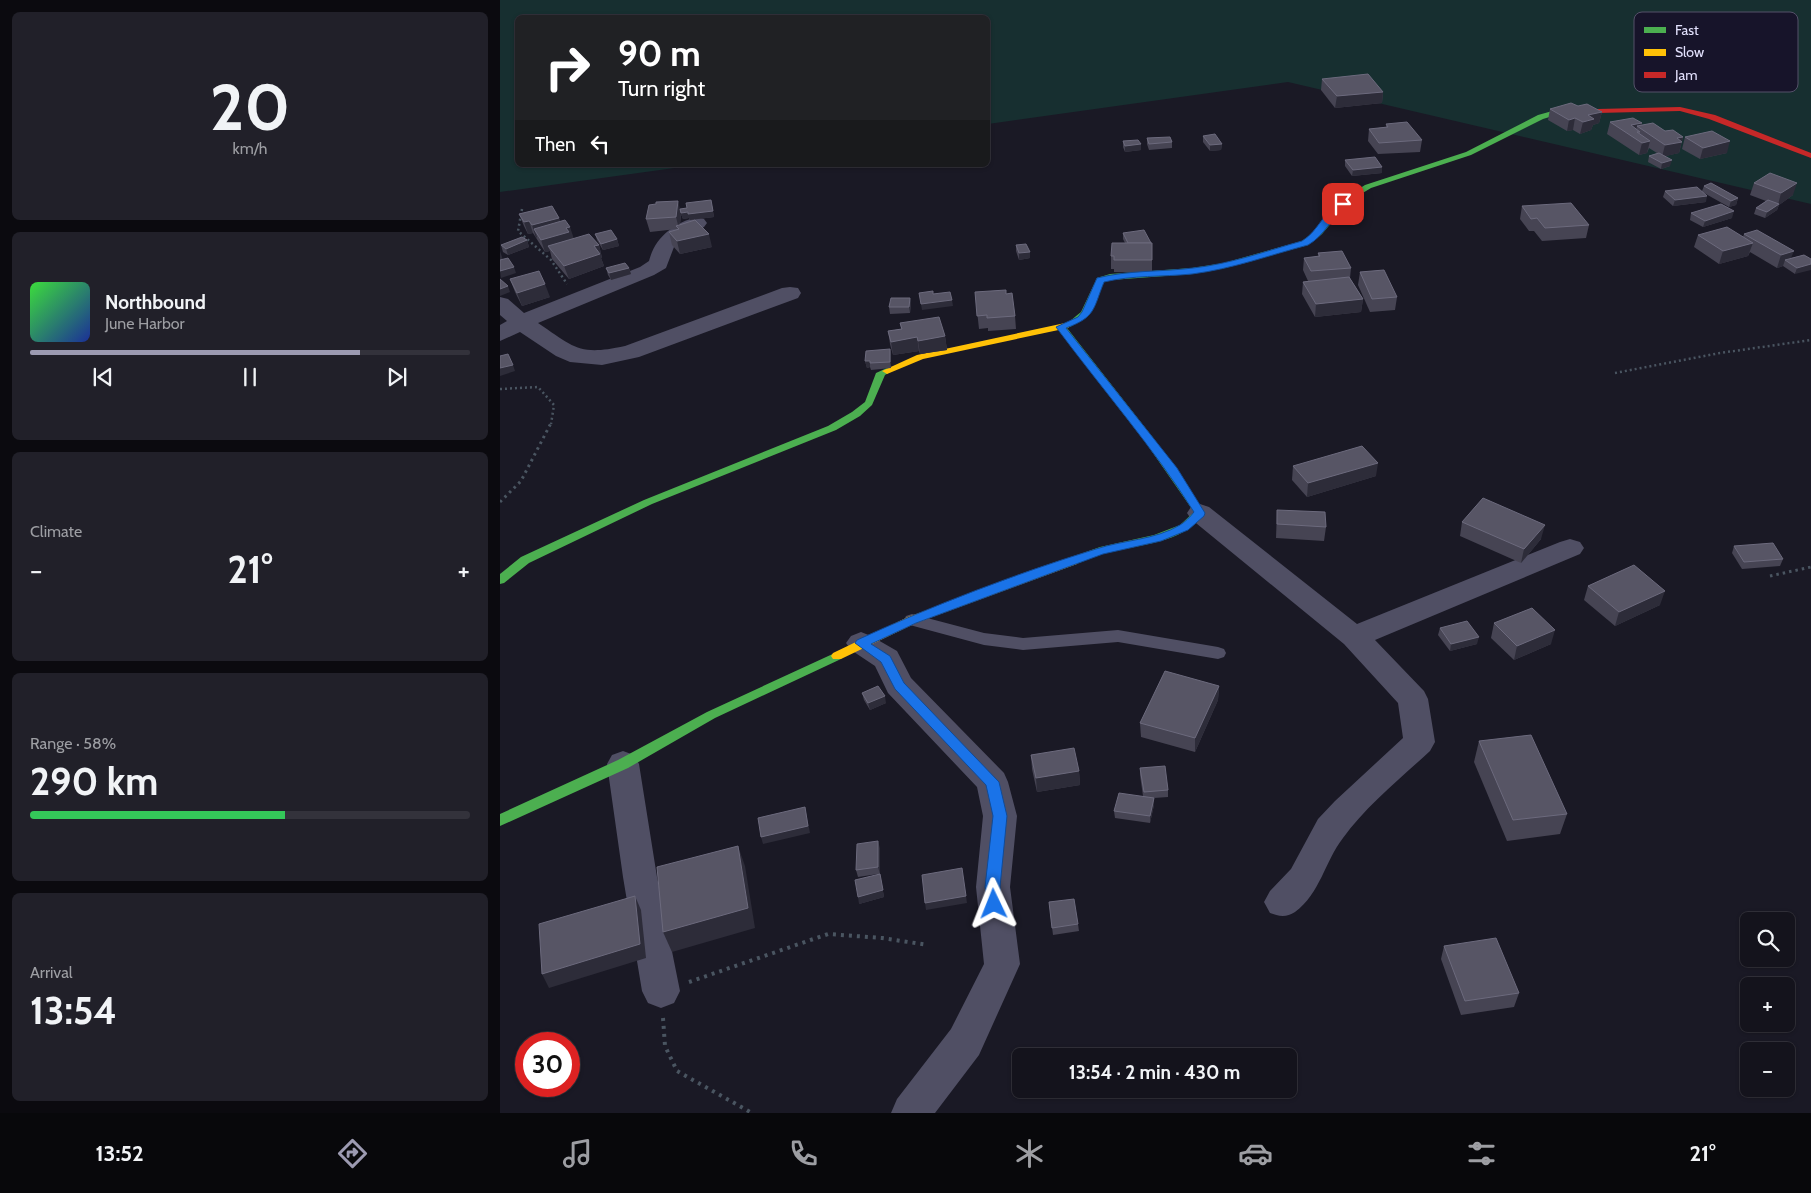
<!DOCTYPE html>
<html lang="en">
<head>
<meta charset="utf-8">
<style>
	body { margin:0; font-family:Cabin,sans-serif; background:#212029; color:#f1f3f6; height:100vh; display:flex; flex-direction:column; font-size:19px; white-space:nowrap }
	* { box-sizing:border-box; margin:0 }
	p { font-size:16px; color:#9d9ea3 }
	.icon { flex:none; width:28px; height:28px; fill:none; stroke:currentColor; stroke-width:2; stroke-linecap:round; stroke-linejoin:round }
	.map { position:relative; flex:1; overflow:hidden }
	.sheet { display:flex; flex-direction:column; gap:12px; padding:12px; background:#0b0a0f; width:500px }
	.sheet>* { flex:none }
	.banner { position:absolute; left:15px; top:15px; width:475px; height:152px; border-radius:8px; box-shadow:0 1px 4px #0004,0 0 0 1px #33323b; background:#202124; color:#fff; overflow:hidden }
	.tools { position:absolute; left:1240px; top:912px; display:grid; gap:10px }
	.tools a { display:grid; place-items:center; width:55px; height:55px; border-radius:8px; background:#14131c; box-shadow:0 1px 4px #0004,0 0 0 1px #33323b; font-size:25px }
	.speed { position:absolute; left:15px; top:1032px; display:flex; gap:10px; font-size:25px; font-weight:700; text-align:center }
	.speed>* { display:grid; place-content:center; width:65px; height:65px; border-radius:50%; background:#14131c; box-shadow:0 1px 4px #0004,0 0 0 1px #33323b; line-height:1 }
	.speed .limit { border:8px solid #d22; background:#fff; color:#111 }
	.pin { position:absolute; display:grid; place-items:center; width:42px; height:42px; color:#fff; margin:-21px; border-radius:10px; box-shadow:0 2px 8px #0006 }
	.me { position:absolute; width:55px; margin:-28px; rotate:358deg; stroke-linejoin:round; filter:drop-shadow(0 0 4px #0008) }
	.turn { display:flex; align-items:center; gap:18px; height:105px; padding:0 20px; font-size:22px }
	.turn .icon { width:65px; height:65px; stroke-width:2.5 }
	.turn b { display:block; font-size:35px; line-height:42px }
	.then { display:flex; align-items:center; height:48px; padding:0 20px; background:#0003; gap:10px; font-size:19px }
	.big { font-size:38px; font-weight:800; line-height:1.1 }
	.sheet .card { flex:1; display:flex; flex-direction:column; justify-content:center; gap:8px; min-width:0; padding:0 18px; border-radius:8px; background:#212029 }
	.sheet .dial { align-items:center; gap:0 }
	.dial b { font-size:65px; line-height:1 }
	.song { display:flex; align-items:center; gap:15px }
	.cover { width:60px; height:60px; border-radius:8px; background:linear-gradient(135deg,hsl(120 70% 55%),hsl(230 70% 35%)) }
	.played { height:5px; border-radius:2px; background:linear-gradient(90deg,#9c9ab1 75%,#33323b 75%) }
	.keys { display:flex; justify-content:space-around; direction:ltr }
	.heat { display:flex; justify-content:space-between; align-items:center; font-size:28px; direction:ltr }
	.charge { height:8px; border-radius:4px; background:linear-gradient(90deg,#34c759 58%,#33323b 0) }
	.trip { position:absolute; left:512px; top:1048px; width:285px; height:50px; border-radius:8px; background:#14131c; box-shadow:0 1px 4px #0004,0 0 0 1px #33323b; font-weight:800; line-height:50px; text-align:center }
	.dock { display:flex; height:80px; justify-content:space-around; align-items:center; background:#08080b; color:#9d9ea3 }
	.dock .icon { width:35px; height:35px }
	.dock .on { color:#9c9ab1 }
	.dock b { font-size:22px; color:#f1f3f6 }
	main { display:flex; flex:1; min-height:0 }
	.map>svg:first-child { display:block }
	.green { fill:#172f30 }
	.lines { fill:none; stroke-linecap:round; stroke-linejoin:round }
	.path-far2 { stroke:#4a5561; stroke-width:2.5; stroke-dasharray:2 3; stroke-linecap:butt }
	.path-far1 { stroke:#4a5561; stroke-width:3; stroke-dasharray:2.5 4; stroke-linecap:butt }
	.path { stroke:#4a5561; stroke-width:4; stroke-dasharray:3 5; stroke-linecap:butt }
	.lane { fill:#504f64; fill-rule:evenodd }
	.street { fill:#504f64; fill-rule:evenodd }
	.fast { fill:#4caf50; fill-rule:evenodd }
	.slow { fill:#ffc107; fill-rule:evenodd }
	.jam { fill:#c62828; fill-rule:evenodd }
	.wall { fill:#464453 }
	.shaded-wall { fill:#2d2c39 }
	.building { fill:#575565; stroke:#6c6a7d }
	.route { fill:#1a73e8; stroke:#114b97 }
	.key { fill:#17142a; stroke:#545169; stroke-width:1 }
	.key-label { font-size:14px; fill:#e2e0fc }
</style>
</head>
<body>
<main>
<section class="sheet">
<div class="card dial"><b>20</b><p>km/h</p></div>
<div class="card">
<div class="song"><i class="cover"></i><div><b>Northbound</b><p>June Harbor</p></div></div>
<div class="played"></div>
<div class="keys"><svg class="icon" aria-label="previous" viewBox="0 0 24 24"><path d="M18 5L8 12l10 7zM5 5v14"/></svg><svg class="icon" aria-label="pause" viewBox="0 0 24 24"><path d="M8 5v14M16 5v14"/></svg><svg class="icon" aria-label="next" viewBox="0 0 24 24"><path d="M6 5l10 7-10 7zM19 5v14"/></svg></div>
</div>
<div class="card"><p>Climate</p>
<div class="heat"><a>−</a><b class="big">21°</b><a>+</a></div>
</div>
<div class="card"><p>Range · 58%</p><b class="big">290 km</b><div class="charge"></div></div>
<div class="card"><p>Arrival</p><b class="big">13:54</b></div>
</section>
<div class="map">
<svg width="1311" height="1113" viewBox="0 0 1311 1113">
	<rect width="100%" height="100%" fill="#1a1925"/>
	<!-- green -->
	<polygon class="green" points="0,0 1311,0 1311,204 788,82 488,124 488,18 18,18 18,165 196,165 0,192"/>
	<g class="lines">
		<!-- path-far2 -->
		<g class="path-far2">
			<polyline points="22,209 18,231 51,260 67,284"/>
			<polyline points="1115,373 1220,353 1311,340"/>
			<polyline points="0,389 38,387 54,405 51,424"/>
		</g>
		<!-- path-far1 -->
		<g class="path-far1">
			<polyline points="0,502 21,481 51,423"/>
			<polyline points="1270,576 1311,567"/>
		</g>
		<!-- path -->
		<g class="path">
			<polyline points="189,982 328,934 382,938 428,945"/>
			<polyline points="163,1018 165,1046 177,1071 252,1113"/>
		</g>
		<!-- lane -->
		<polygon class="lane" points="412,614 484,633 523,638 618,630 718,647 724,649 726,653 724,657 718,659 618,642 523,650 484,645 406,624 404,620 406,616"/>
		<!-- street -->
		<g class="street">
			<path d="M197,217L204,219L207,223L204,227L178,242L174,247L166,268L154,275L38,323C75,348 79,356 125,346L282,288L290,287L298,288L301,293L298,298L139,357L102,365L70,362L56,356L20,332L0,341V325L7,321L0,315V297L8,299L24,313L140,267L149,261C155,237 174,223 197,217Z"/>
			<path d="M700,504L709,507L857,624L1060,542L1070,539L1080,542L1084,548L1080,554L875,640L924,691L928,699L935,742L930,751C902,777 865,807 843,838C825,861 820,894 795,912C786,918 778,916 770,913L764,902L770,891L791,869L818,819L835,801L903,738L898,703L844,644L691,519L687,513L691,507Z"/>
			<polygon points="361,632 371,636 397,651 411,678 504,773 508,782 517,816 510,887 520,964 479,1055 435,1113 391,1113 397,1099 451,1029 484,964 476,887 483,816 477,787 388,693 375,666 351,650 346,643 351,636"/>
			<polygon points="123,751 134,755 139,764 157,877 180,991 174,1003 161,1008 148,1003 142,991 123,877 107,764 112,755"/>
		</g>
		<!-- fast -->
		<g class="fast">
			<path d="M1056,110L1060,112L1059,114L1043,119L971,155L871,188L851,200L822,234L808,245L725,268L692,274L611,280L604,282C595,302 589,320 567,328L654,439L705,513C682,545 637,544 602,554C592,557 583,562 573,565L569,564L567,561L569,558L600,547L654,535L680,525L694,512L646,443L556,327L570,321L581,312L597,278L610,274L692,268L724,263L802,241L816,231L846,197L865,185L966,152L1038,115Z"/>
			<polygon points="387,368 392,371 385,375 372,405 360,416 336,430 152,504 29,563 4,583 0,584 0,574 21,557 144,500 328,426 352,412 365,402 376,373"/>
			<polygon points="337,652 341,653 343,656 341,659 215,718 128,768 0,826 0,814 118,760 207,712"/>
		</g>
		<!-- slow -->
		<g class="slow">
			<polygon points="565,323 570,326 568,328 423,359 387,374 382,371 417,355"/>
			<polygon points="573,557 577,558 579,561 577,564 416,623 341,659 333,659 331,656 333,653 408,617"/>
		</g>
		<!-- jam -->
		<polygon class="jam" points="1180,107 1215,115 1311,153 1311,158 1209,119 1180,111 1056,114 1052,112 1056,110"/>
	</g>
	<!-- wall -->
	<g class="wall">
		<polygon points="822,79 883,92 882,103 835,108 821,90"/>
		<polygon points="1078,106 1102,112 1099,123 1093,125 1091,130 1080,134 1073,130 1067,131 1048,120 1050,109"/>
		<polygon points="1110,122 1141,125 1183,137 1179,153 1165,156 1170,166 1161,169 1148,162 1149,156 1157,153 1149,148 1147,153 1139,155 1107,134"/>
		<polygon points="886,124 922,140 920,152 878,154 868,141 869,129 886,127"/>
		<polygon points="703,136 722,144 721,150 710,151 703,142"/>
		<polygon points="1185,137 1227,153 1200,159 1182,149"/>
		<polygon points="647,138 672,142 672,148 649,150 647,144"/>
		<polygon points="623,141 641,150 625,152 623,147"/>
		<polygon points="845,160 882,167 882,173 852,176 845,166"/>
		<polygon points="1254,183 1293,195 1279,205 1277,210 1265,218 1254,214 1256,208 1266,201 1250,195"/>
		<polygon points="1204,186 1238,198 1236,205 1229,207 1204,193 1206,202 1173,206 1163,197 1165,191 1202,191"/>
		<polygon points="211,200 214,217 190,220 189,218 183,219 181,214 180,225 212,247 180,254 172,245 169,232 177,229 150,232 146,219 187,208"/>
		<polygon points="1022,206 1089,225 1086,238 1042,241 1034,231 1029,231 1020,219"/>
		<polygon points="1191,213 1232,218 1203,227 1190,220"/>
		<polygon points="19,214 59,218 60,222 73,239 99,245 102,258 101,258 104,266 69,279 52,259 50,251 45,252 33,233 28,234 24,226"/>
		<polygon points="623,233 652,243 652,273 614,272 614,269 611,269 611,256 625,243 623,239"/>
		<polygon points="95,234 117,239 119,246 103,250 97,240"/>
		<polygon points="1244,234 1291,258 1304,255 1295,274 1283,266 1277,268 1250,252 1248,256 1219,264 1194,247 1198,235 1243,237"/>
		<polygon points="27,240 29,247 8,255 3,252 1,245"/>
		<polygon points="516,245 530,258 519,260 516,251"/>
		<polygon points="818,253 851,268 850,278 863,299 861,312 815,317 802,294 803,282 808,281 803,270 804,258 818,257"/>
		<polygon points="106,268 129,268 131,274 111,280 108,275"/>
		<polygon points="860,272 897,297 895,310 870,312 858,285"/>
		<polygon points="10,279 50,297 22,306 15,292"/>
		<polygon points="475,292 506,294 515,316 516,329 488,331 488,328 479,329"/>
		<polygon points="410,298 411,304 410,313 390,314 389,307"/>
		<polygon points="400,323 445,336 447,350 420,354 419,351 393,355 390,344 388,331 401,329"/>
		<polygon points="390,349 391,355 391,368 371,370 370,367 367,368 365,361"/>
		<polygon points="793,466 876,476 807,497 792,480"/>
		<polygon points="777,510 826,527 824,541 776,538"/>
		<polygon points="962,522 1041,539 1021,563 960,536"/>
		<polygon points="1234,546 1283,559 1280,566 1242,569 1232,553"/>
		<polygon points="1088,586 1160,605 1115,626 1084,600"/>
		<polygon points="994,623 1051,644 1014,660 991,638"/>
		<polygon points="940,628 977,644 950,651 938,635"/>
		<polygon points="719,686 718,700 695,752 641,737 640,723"/>
		<polygon points="362,693 386,703 370,710 364,700"/>
		<polygon points="979,741 1067,814 1060,834 1007,841 974,762"/>
		<polygon points="531,755 579,771 580,785 537,792 532,769"/>
		<polygon points="640,768 668,790 668,797 654,798 654,805 650,823 615,818 614,811 643,796 640,775"/>
		<polygon points="380,848 380,874 384,897 359,904 378,874 358,877 356,870"/>
		<polygon points="549,902 578,924 579,931 553,935"/>
		<polygon points="944,946 1019,993 1014,1007 961,1015 941,959"/>
	</g>
	<!-- shaded-wall -->
	<g class="shaded-wall">
		<polygon points="883,92 882,103 835,108 837,96"/>
		<polygon points="1102,112 1099,123 1093,125 1091,130 1080,134 1083,122 1088,115"/>
		<polygon points="1075,118 1073,130 1067,131 1069,120"/>
		<polygon points="1142,123 1141,128 1137,126 1135,136 1131,125"/>
		<polygon points="1183,137 1179,153 1162,157 1165,145 1177,138"/>
		<polygon points="1150,141 1147,153 1139,155 1142,143"/>
		<polygon points="1230,141 1227,153 1200,159 1203,148"/>
		<polygon points="641,144 641,150 625,152 625,146"/>
		<polygon points="722,144 721,150 710,151 710,145"/>
		<polygon points="1172,160 1170,166 1161,169 1162,163"/>
		<polygon points="882,167 882,173 852,176 853,170"/>
		<polygon points="1297,183 1293,195 1279,205 1277,210 1265,218 1267,212 1278,205 1281,193"/>
		<polygon points="1207,196 1206,202 1173,206 1175,200"/>
		<polygon points="1238,198 1236,205 1229,207 1231,201"/>
		<polygon points="211,200 214,217 190,220 189,218 183,219 181,214 179,229 176,217 178,201 181,213"/>
		<polygon points="1234,211 1232,218 1203,227 1205,221"/>
		<polygon points="59,218 63,231 34,229 37,237 36,238 32,225"/>
		<polygon points="29,221 33,233 28,234 24,222"/>
		<polygon points="70,227 74,239 48,246 50,251 45,252 41,240"/>
		<polygon points="209,234 212,247 180,254 177,241"/>
		<polygon points="117,239 119,246 103,250 101,244"/>
		<polygon points="27,240 29,247 8,255 6,249"/>
		<polygon points="1253,243 1248,256 1219,264 1223,251"/>
		<polygon points="99,245 102,258 101,258 104,266 69,279 64,266 94,246"/>
		<polygon points="0,251 3,260 0,261"/>
		<polygon points="1294,251 1289,263 1285,260 1283,266 1277,268 1281,255"/>
		<polygon points="530,252 530,258 519,260 519,253"/>
		<polygon points="1311,264 1311,270 1295,274 1297,268"/>
		<polygon points="14,267 16,273 1,278 0,271"/>
		<polygon points="129,268 131,274 111,280 109,273"/>
		<polygon points="45,284 50,297 22,306 17,293"/>
		<polygon points="8,286 10,292 0,296 0,289"/>
		<polygon points="410,298 411,304 410,313 409,307"/>
		<polygon points="863,299 861,312 815,317 816,304"/>
		<polygon points="452,300 453,306 422,310 421,304"/>
		<polygon points="445,336 447,350 420,354 418,341"/>
		<polygon points="417,337 419,351 393,355 391,342"/>
		<polygon points="390,349 391,355 391,368 390,362"/>
		<polygon points="365,361 370,361 370,367 367,368"/>
		<polygon points="13,365 15,371 0,376 0,368"/>
		<polygon points="878,463 876,476 807,497 808,483"/>
		<polygon points="1045,525 1041,539 1021,563 1024,549"/>
		<polygon points="1165,591 1160,605 1115,626 1119,612"/>
		<polygon points="1055,630 1051,644 1014,660 1017,646"/>
		<polygon points="979,637 977,644 950,651 951,644"/>
		<polygon points="719,686 718,700 695,752 695,738"/>
		<polygon points="385,696 386,703 370,710 368,703"/>
		<polygon points="579,771 580,785 537,792 536,778"/>
		<polygon points="654,798 654,805 650,823 650,816"/>
		<polygon points="305,807 310,833 263,844 261,837"/>
		<polygon points="378,841 380,848 380,874 378,867"/>
		<polygon points="238,846 245,866 255,928 172,952 163,932"/>
		<polygon points="462,868 467,903 426,910 425,903"/>
		<polygon points="380,874 384,897 359,904 358,897"/>
		<polygon points="135,896 141,910 146,958 49,988 42,974"/>
	</g>
	<!-- building -->
	<g class="building">
		<polygon points="868,74 883,92 837,96 822,79"/>
		<polygon points="1071,103 1078,106 1087,104 1102,112 1088,115 1094,119 1083,122 1075,118 1069,120 1050,109"/>
		<polygon points="1133,118 1142,123 1131,125 1140,132 1137,132 1150,141 1142,143 1110,122"/>
		<polygon points="907,122 922,140 879,143 869,129 888,127 886,124"/>
		<polygon points="1153,123 1165,131 1173,130 1183,137 1177,138 1182,142 1165,145 1137,126"/>
		<polygon points="1212,131 1230,141 1203,148 1185,137"/>
		<polygon points="715,134 722,144 710,145 703,136"/>
		<polygon points="670,137 672,142 649,144 647,138"/>
		<polygon points="638,140 641,144 625,146 623,141"/>
		<polygon points="1159,153 1172,160 1162,163 1149,156"/>
		<polygon points="875,157 882,167 853,170 845,160"/>
		<polygon points="1270,173 1297,183 1281,193 1254,183"/>
		<polygon points="1211,183 1238,198 1231,201 1204,186"/>
		<polygon points="1197,187 1207,196 1175,200 1165,191"/>
		<polygon points="211,200 213,211 188,214 188,212 181,213 180,209 187,208 186,203"/>
		<polygon points="1268,200 1279,204 1267,212 1256,208"/>
		<polygon points="178,201 176,217 146,219 149,205 156,204 156,202"/>
		<polygon points="1071,203 1089,225 1045,228 1037,218 1031,219 1022,206"/>
		<polygon points="1221,204 1234,211 1205,221 1191,213"/>
		<polygon points="52,206 59,218 32,225 29,221 24,222 19,214"/>
		<polygon points="65,220 70,227 66,228 69,232 41,240 34,229"/>
		<polygon points="195,220 209,234 177,241 169,232 179,229 176,226"/>
		<polygon points="1227,227 1253,243 1223,251 1198,235"/>
		<polygon points="111,230 117,239 101,244 95,234"/>
		<polygon points="644,230 651,243 628,243 623,233"/>
		<polygon points="1257,230 1294,251 1281,255 1244,234"/>
		<polygon points="89,234 99,245 94,246 100,254 64,266 48,246"/>
		<polygon points="22,237 27,240 6,249 1,245"/>
		<polygon points="612,243 652,243 652,260 614,260 614,256 611,256"/>
		<polygon points="526,244 530,252 519,253 516,245"/>
		<polygon points="842,251 851,268 811,271 804,258 820,256 818,253"/>
		<polygon points="1304,255 1311,259 1311,264 1297,268 1285,260"/>
		<polygon points="8,258 14,267 0,271 0,260"/>
		<polygon points="125,263 129,268 109,273 106,268"/>
		<polygon points="884,270 897,297 872,299 860,272"/>
		<polygon points="39,271 45,284 17,293 10,279"/>
		<polygon points="849,277 863,299 816,304 803,282"/>
		<polygon points="0,279 8,286 0,289"/>
		<polygon points="506,290 506,294 512,293 515,316 487,318 487,315 477,316 475,292"/>
		<polygon points="433,291 433,294 450,292 452,300 421,304 419,293"/>
		<polygon points="391,298 410,298 409,307 389,307"/>
		<polygon points="439,317 445,336 418,341 417,337 391,342 388,331 402,329 400,323"/>
		<polygon points="390,349 390,362 370,363 370,361 365,361 366,351"/>
		<polygon points="8,354 13,365 0,368 0,356"/>
		<polygon points="862,446 878,463 808,483 793,466"/>
		<polygon points="983,498 1045,525 1024,549 962,522"/>
		<polygon points="777,510 825,512 826,527 777,524"/>
		<polygon points="1273,543 1283,559 1244,562 1234,546"/>
		<polygon points="1134,565 1165,591 1119,612 1088,586"/>
		<polygon points="1032,608 1055,630 1017,646 994,623"/>
		<polygon points="967,621 979,637 951,644 940,628"/>
		<polygon points="665,671 719,686 695,738 640,723"/>
		<polygon points="378,686 385,696 368,703 362,693"/>
		<polygon points="1031,735 1067,814 1013,820 979,741"/>
		<polygon points="574,748 579,771 536,778 531,755"/>
		<polygon points="665,766 668,790 644,792 640,768"/>
		<polygon points="619,793 654,798 650,816 614,811"/>
		<polygon points="305,807 308,826 261,837 258,818"/>
		<polygon points="378,841 378,867 356,870 357,844"/>
		<polygon points="238,846 248,908 163,932 157,867"/>
		<polygon points="462,868 466,896 425,903 422,875"/>
		<polygon points="380,874 383,890 358,897 355,880"/>
		<polygon points="135,896 140,944 42,974 39,924"/>
		<polygon points="574,899 578,924 552,928 549,902"/>
		<polygon points="996,938 1019,993 965,1001 944,946"/>
	</g>
	<!-- route -->
	<path class="route" d="M843,201L847,204L845,205C832,218 824,236 808,245C770,255 732,269 692,274C662,277 633,275 604,282C593,309 596,317 566,328L677,468L705,513L704,516L688,530L661,541L603,554L416,623L371,644L390,656L404,683L499,782L507,816L500,887L502,904L500,909L494,910L489,909L485,887L493,816L486,785L395,689L381,662L355,643L357,640C434,605 515,574 596,549C623,540 655,540 680,525C685,522 690,517 694,512C653,447 602,389 556,327L578,317L582,312L597,278C629,270 661,272 693,268C730,264 766,251 802,241C819,231 825,208 843,201Z"/>
	<!-- legend -->
	<rect x="1134" y="12" width="164" height="80" rx="8" class="key"/>
	<rect x="1144" y="27" width="22" height="6" fill="#4caf50"/>
	<rect x="1144" y="49" width="22" height="7" fill="#ffc107"/>
	<rect x="1144" y="72" width="22" height="6" fill="#c62828"/>
	<g class="key-label">
		<text x="1175" y="35">Fast</text>
		<text x="1175" y="57">Slow</text>
		<text x="1175" y="80">Jam</text>
	</g>
</svg>
<div class="tools">
<a><svg class="icon" aria-label="search" viewBox="0 0 24 24"><circle cx="10" cy="10" r="6"/><path d="M15 15l6 6"/></svg></a>
<a>+</a>
<a>−</a>
</div>
<div class="speed"><div class="limit">30</div></div>
<div class="pin" style="left:843px;top:204px;background:#d93025"><svg class="icon" aria-label="arrive" viewBox="0 0 24 24"><path d="M6 21V4h12l-3 4 3 4H6"/></svg></div>
<svg class="me" style="left:494px;top:904px" viewBox="-20 -20 40 40"><path d="M0-17L14 15 0 8-14 15z" fill="#1a73e8" stroke="#fff" stroke-width="4"/></svg>
<div class="trip">13:54 · 2 min · 430 m</div>
<div class="banner">
<div class="turn"><svg class="icon" aria-label="right" viewBox="0 0 24 24"><path d="M7 20v-9h11M14 6l5 5-5 5"/></svg><div><b>90 m</b>Turn right</div></div>
<div class="then">Then<svg class="icon" aria-label="left" viewBox="0 0 24 24"><path d="M17 20v-9H6M10 6l-5 5 5 5"/></svg></div>
</div>
</div>
</main>
<nav class="dock">
<b>13:52</b>
<svg class="icon on" aria-label="directions" viewBox="0 0 24 24"><path d="M12 3l9 9-9 9-9-9zM9 14v-3h6M13 9l2 2-2 2"/></svg>
<svg class="icon" aria-label="music" viewBox="0 0 24 24"><path d="M9 18V5l10-2v13"/><circle cx="6" cy="18" r="3"/><circle cx="16" cy="16" r="3"/></svg>
<svg class="icon" aria-label="phone" viewBox="0 0 24 24"><path d="M5 4h4l2 5-3 2q2 4 5 5l2-3 5 2v4C11 20 4 13 5 4z"/></svg>
<svg class="icon" aria-label="climate" viewBox="0 0 24 24"><path d="M12 3v18M4 7l16 10M4 17L20 7"/></svg>
<svg class="icon" aria-label="car" viewBox="0 0 24 24"><path d="M5 17H2v-5l4-1 3-4h7l3 4 3 1v5h-3M9 17h6M6 11h13"/><circle cx="7" cy="17" r="2"/><circle cx="17" cy="17" r="2"/></svg>
<svg class="icon" aria-label="filters" viewBox="0 0 24 24"><path d="M4 7h16M4 17h16"/><circle cx="9" cy="7" r="2"/><circle cx="15" cy="17" r="2"/></svg>
<b>21°</b>
</nav>
</body>
</html>
